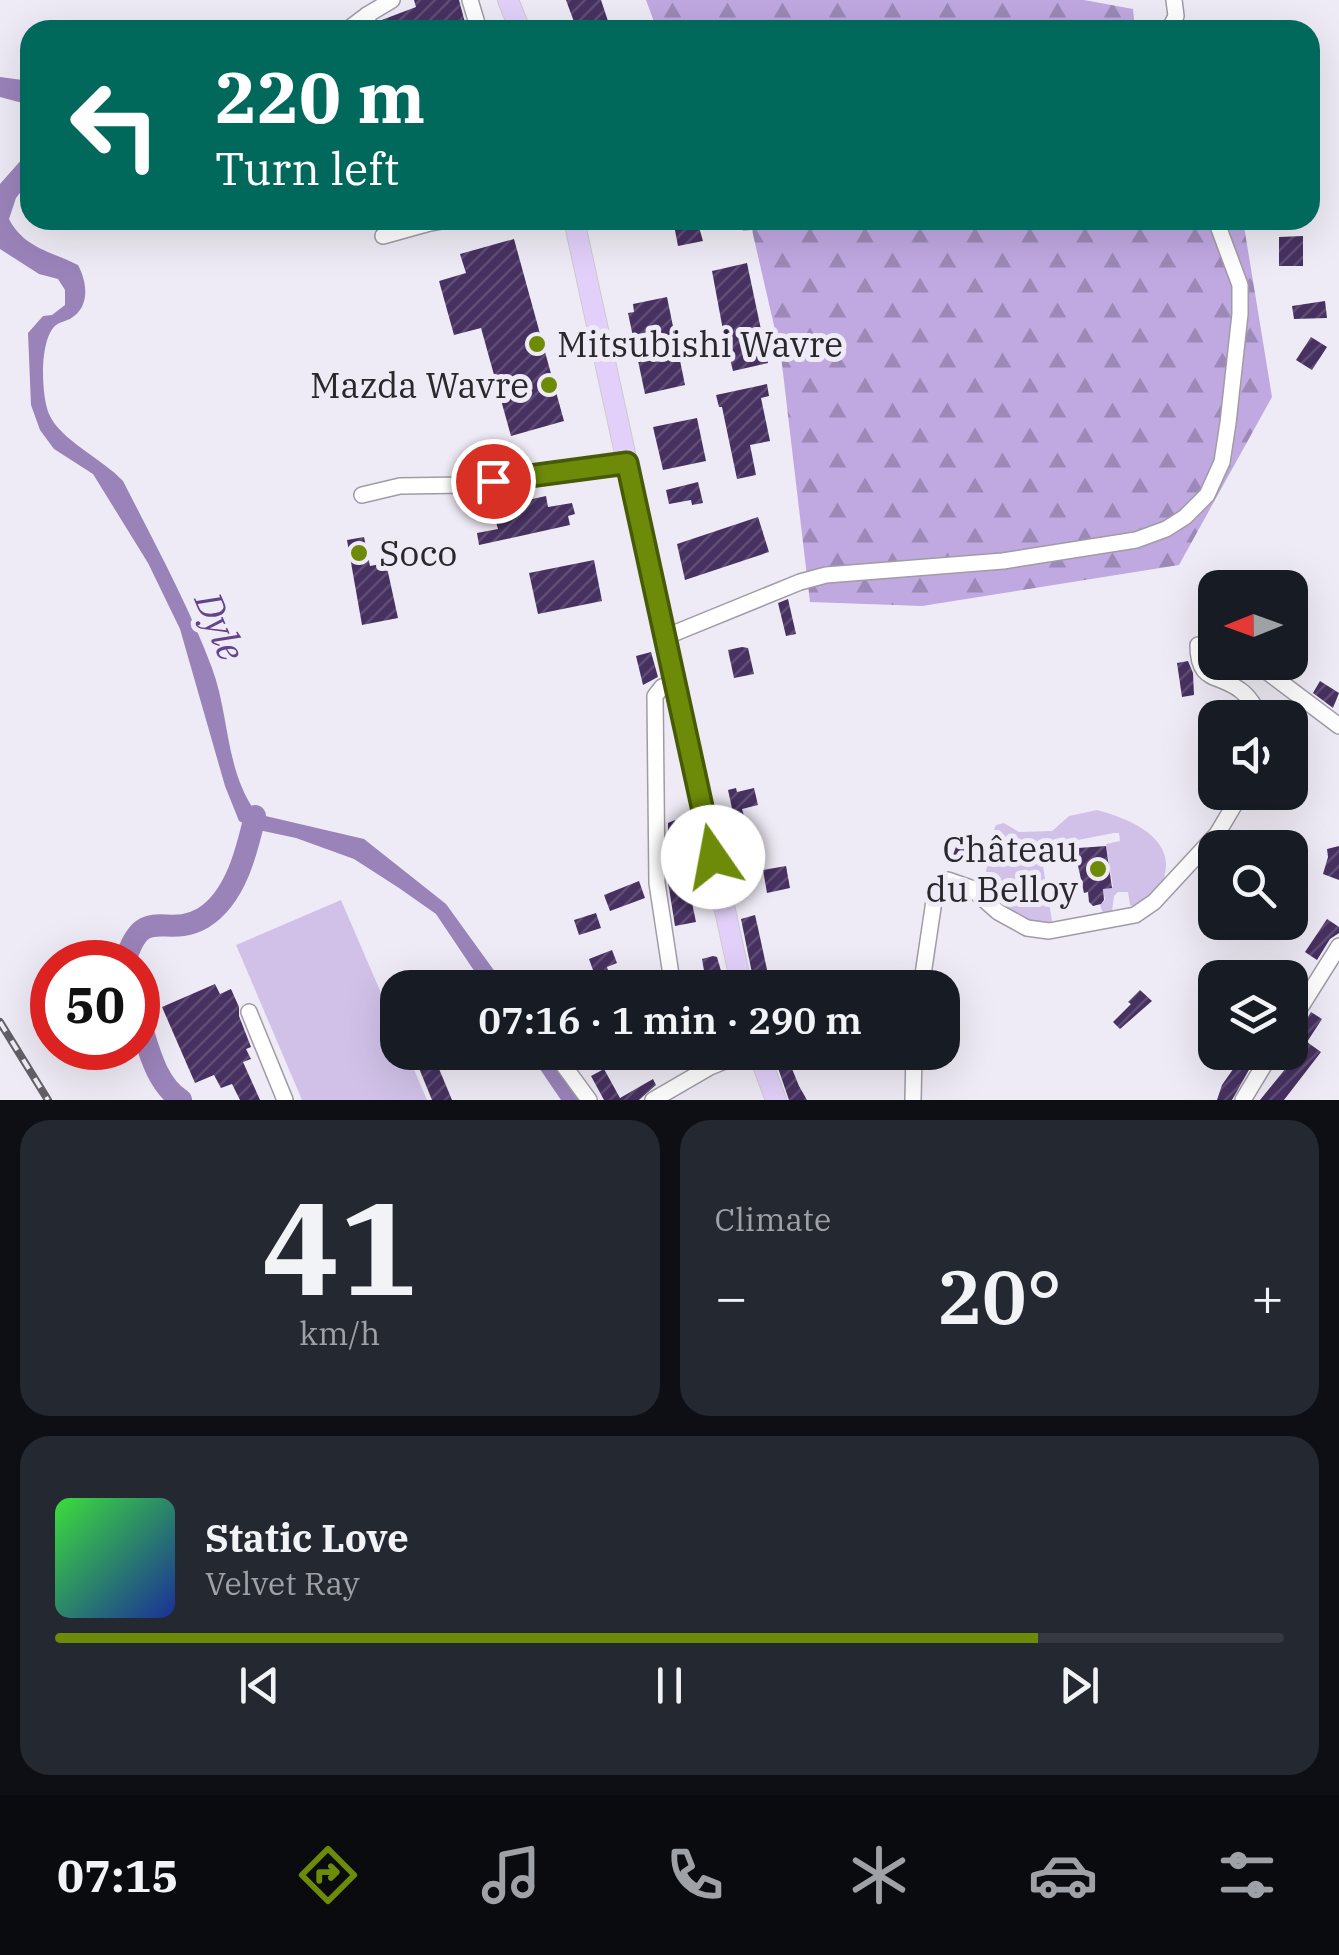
<!DOCTYPE html>
<html lang="en">
<head>
<meta charset="utf-8">
<style>
	body { margin:0; font-family:"IBM Plex Serif",serif; background:#242831; color:#f1f3f6; height:100vh; display:flex; flex-direction:column; font-size:38px; white-space:nowrap }
	* { box-sizing:border-box; margin:0 }
	p { font-size:32px; color:#9ea1a6 }
	.icon { flex:none; width:55px; height:55px; fill:none; stroke:currentColor; stroke-width:2; stroke-linecap:round; stroke-linejoin:round }
	.map { position:relative; height:1100px; overflow:hidden }
	.details { display:flex; flex-direction:column; gap:20px; padding:20px; background:#0d0f14; flex:1 }
	.details>* { flex:none }
	.guide { position:absolute; left:20px; top:20px; width:1300px; height:210px; border-radius:30px; box-shadow:0 10px 40px #0002; background:#00695c; color:#fff; overflow:hidden }
	.needle { width:65px; rotate:269deg }
	.fabs { position:absolute; left:1198px; top:570px; display:grid; gap:20px }
	.fabs a { display:grid; place-items:center; width:110px; height:110px; border-radius:20px; background:#171b24; box-shadow:0 10px 40px #0002; font-size:50px }
	.speed { position:absolute; left:30px; top:940px; display:flex; gap:20px; font-size:50px; font-weight:700; text-align:center }
	.speed>* { display:grid; place-content:center; width:130px; height:130px; border-radius:50%; background:#171b24; box-shadow:0 10px 40px #0002; line-height:1 }
	.speed .limit { border:15px solid #d22; background:#fff; color:#111 }
	.pin { position:absolute; display:grid; place-items:center; width:85px; height:85px; color:#fff; margin:-42px; border:5px solid #fff; border-radius:50%; box-shadow:0 2px 10px #0007 }
	.me { position:absolute; width:110px; margin:-55px; rotate:348deg; stroke-linejoin:round; filter:drop-shadow(0 0 8px #0008) }
	.turn { display:flex; align-items:center; gap:35px; height:210px; padding:0 30px; font-size:45px }
	.turn .icon { width:130px; height:130px; stroke-width:2.5 }
	.turn b { display:block; font-size:70px; line-height:85px }
	.big { font-size:75px; font-weight:600; line-height:1.1 }
	.details .card { flex:1; display:flex; flex-direction:column; justify-content:center; gap:15px; min-width:0; padding:0 35px; border-radius:30px; background:#242831 }
	.details .dial { align-items:center; gap:0 }
	.dial b { font-size:130px; line-height:1 }
	.song { display:flex; align-items:center; gap:30px }
	.cover { width:120px; height:120px; border-radius:15px; background:linear-gradient(135deg,hsl(120 70% 55%),hsl(230 70% 35%)) }
	.played { height:10px; border-radius:5px; background:linear-gradient(90deg,#6d8b08 80%,#363941 80%) }
	.keys { display:flex; justify-content:space-around; direction:ltr }
	.heat { display:flex; justify-content:space-between; align-items:center; font-size:55px; direction:ltr }
	.details .tiles { flex:1; display:grid; gap:20px; grid-template-columns:1fr 1fr }
	.card:last-child { grid-column:span 2 }
	.trip { position:absolute; left:380px; top:970px; width:580px; height:100px; border-radius:30px; background:#171b24; box-shadow:0 10px 40px #0002; font-weight:600; line-height:100px; text-align:center }
	.tabs { display:flex; height:160px; justify-content:space-around; align-items:center; background:#090b0e; color:#9ea1a6 }
	.tabs .icon { width:70px; height:70px }
	.tabs .current { color:#6d8b08 }
	.tabs b { font-size:45px; color:#f1f3f6 }
	.map>svg:first-child { display:block }
	.forest { fill:url(#forest-firs) }
	.green { fill:#d1c1e9 }
	.water { fill:#9a83b9 }
	.lines { fill:none; stroke-linecap:round; stroke-linejoin:round }
	.river { stroke:#9a83b9; stroke-width:22 }
	.building { fill:url(#building-hatch) }
	.minor-casing { stroke:#a09ca6; stroke-width:18 }
	.major-casing { stroke:#cccbcc; stroke-width:22 }
	.minor { stroke:#fff; stroke-width:15 }
	.major { stroke:#e2d0fa; stroke-width:20 }
	.rail-casing { stroke:#626066; stroke-width:8 }
	.rail { stroke:#efebf6; stroke-width:4; stroke-dasharray:11; stroke-linecap:butt }
	.route-casing { stroke:#475a05; stroke-width:25 }
	.route { stroke:#6d8b08; stroke-width:18 }
	.poi-dot { fill:#6d8b08; stroke:#efebf6; stroke-width:4 }
	.labels { text-anchor:middle; dominant-baseline:central; stroke-width:10; stroke-linejoin:round; paint-order:stroke }
	.poi-label { font-size:35px; fill:#29282c; stroke:#efebf6; text-anchor:start }
	.water-label { font-size:38px; font-style:italic; fill:#634389; stroke:#efebf6 }
</style>
</head>
<body>
<div class="map">
<svg width="1339" height="1100" viewBox="0 0 1339 1100">
	<defs>
		<pattern id="forest-firs" width="22" height="20" patternUnits="userSpaceOnUse" patternTransform="scale(2.5)"><rect width="22" height="20" fill="#c0a8e1"/><path d="M5 1l3.5 6h-7zM16 11l3.5 6h-7z" fill="#9c89b7"/></pattern>
		<pattern id="building-hatch" width="6" height="6" patternUnits="userSpaceOnUse" patternTransform="scale(2.5)"><rect width="6" height="6" fill="#473161"/><path d="M-1 1l2-2M0 6l6-6M5 7l2-2" fill="none" stroke="#5f4d74"/></pattern>
	</defs>
	<rect width="100%" height="100%" fill="#efebf6"/>
	<!-- forest -->
	<g class="forest">
		<polygon points="646,0 1084,0 1133,9 1135,30 657,30"/>
		<polygon points="741,220 1243,220 1272,397 1179,565 922,606 810,602 781,356 752,230 743,231"/>
	</g>
	<!-- green -->
	<g class="green">
		<path d="M1097,810C1123,817 1165,832 1166,864C1166,872 1163,882 1162,889L1135,907L1130,905L1128,892H1118L1114,896L1112,912L1104,916L1100,905L1105,900L1103,889L1113,887L1106,844L1120,841L1119,833H1114L1052,845L1047,859L1042,860L1053,927L1016,918L983,893L991,837L996,825L1004,823L1019,832L1052,831L1069,816Z"/>
		<polygon points="341,900 397,1030 398,1052 407,1053 427,1100 302,1100 236,945"/>
	</g>
	<!-- water -->
	<g class="water">
		<polygon points="0,77 30,81 30,105 0,97"/>
		<path d="M30,150V180L16,198L9,219C24,248 50,251 78,265C87,282 91,307 70,319C66,321 60,322 56,325C39,339 41,395 49,414C60,440 103,459 123,481C154,542 188,604 212,668C230,717 225,771 257,814L364,839L446,904L506,987H485L436,914L399,888L354,859L296,838L254,829L239,821L225,786L180,629L148,563L93,474L54,449L40,430L31,405L28,333L43,316L52,315L65,305V290L58,279L39,274L0,249V184Z"/>
		<polygon points="529,1053 550,1053 582,1100 561,1100"/>
	</g>
	<g class="lines">
		<!-- river -->
		<g class="river">
			<path d="M125,962C143,901 165,940 203,918C236,898 247,850 255,816"/>
			<path d="M138,1016C148,1045 154,1082 181,1100"/>
		</g>
	</g>
	<!-- building -->
	<g class="building">
		<polygon points="414,0 459,0 467,30 380,30 379,21 416,7"/>
		<polygon points="566,0 601,0 609,24 600,30 577,30"/>
		<polygon points="673,220 697,220 703,241 678,246"/>
		<polygon points="1303,236 1303,266 1279,266 1279,237"/>
		<polygon points="514,239 564,421 511,436 481,328 454,335 439,281 466,273 460,254"/>
		<polygon points="747,263 768,363 733,371 728,351 721,352 719,343 725,341 712,271"/>
		<polygon points="667,297 685,385 645,394 628,313 634,312 633,304"/>
		<polygon points="1325,301 1327,318 1294,319 1292,306"/>
		<polygon points="1311,337 1327,347 1312,370 1296,360"/>
		<polygon points="767,384 769,396 761,398 770,441 750,445 756,475 737,479 722,407 719,407 716,395"/>
		<polygon points="697,418 706,461 663,470 653,427"/>
		<polygon points="698,482 703,503 692,505 691,500 669,504 666,490"/>
		<polygon points="546,496 548,507 572,503 575,514 568,516 570,525 479,545 477,533 498,529 495,519 501,517 500,506"/>
		<polygon points="758,517 769,552 685,580 677,544"/>
		<polygon points="364,537 370,566 386,563 398,618 362,625 347,540"/>
		<polygon points="594,560 602,601 538,614 529,573"/>
		<polygon points="788,599 796,634 786,636 778,603"/>
		<polygon points="742,647 748,648 754,674 734,678 728,650"/>
		<polygon points="651,652 658,677 643,685 636,656"/>
		<polygon points="1188,661 1193,673 1194,695 1182,697 1177,663"/>
		<polygon points="1320,681 1339,693 1333,708 1313,693"/>
		<polygon points="736,788 737,792 754,788 758,805 742,809 758,862 739,867 730,828 730,823 735,822 728,790"/>
		<polygon points="675,820 696,922 675,926 668,882 668,823"/>
		<polygon points="961,833 974,837 971,861 953,855"/>
		<polygon points="1106,846 1112,888 1103,889 1104,900 1101,904 1093,906 1089,902 1088,892 1084,893 1075,852 1078,848"/>
		<polygon points="1339,846 1339,880 1323,874 1328,857 1327,849"/>
		<polygon points="786,866 790,888 767,893 763,870"/>
		<polygon points="639,881 645,898 610,911 604,895"/>
		<polygon points="596,913 601,928 579,935 574,920"/>
		<polygon points="755,915 758,928 771,988 755,988 741,919"/>
		<polygon points="1327,919 1339,927 1339,933 1330,939 1317,960 1305,952"/>
		<polygon points="612,950 617,963 607,967 611,980 598,984 589,959"/>
		<polygon points="713,956 717,957 723,978 706,982 702,959"/>
		<polygon points="215,984 220,994 231,989 239,1007 239,1016 251,1047 246,1049 251,1059 243,1062 260,1100 240,1100 232,1084 221,1088 214,1075 195,1083 162,1007"/>
		<polygon points="1140,990 1152,1001 1120,1029 1113,1022 1131,1004 1128,1002"/>
		<polygon points="1311,1012 1322,1019 1307,1042 1321,1052 1284,1100 1260,1100 1298,1053 1290,1047 1290,1035 1299,1031"/>
		<polygon points="423,1052 432,1052 452,1100 432,1100 414,1056"/>
		<polygon points="1245,1052 1259,1052 1232,1100 1217,1100 1222,1085"/>
		<polygon points="788,1059 799,1086 807,1100 789,1100 777,1065"/>
		<polygon points="604,1069 620,1098 653,1079 656,1085 639,1100 604,1100 591,1076"/>
	</g>
	<g class="lines">
		<!-- minor casing -->
		<g class="minor-casing">
			<g id="minor">
				<polyline points="470,0 479,30"/>
				<polyline points="347,30 367,15"/>
				<polyline points="369,30 367,15 392,0"/>
				<polyline points="1169,30 1176,16 1174,0"/>
				<polyline points="425,220 426,224 447,220"/>
				<polyline points="383,236 426,224"/>
				<polyline points="362,495 400,486 466,485 627,463"/>
				<polyline points="665,637 800,582 826,575 1003,561 1136,540 1166,529 1185,517 1207,495 1222,462 1228,423 1240,314 1240,285 1218,226 1212,220"/>
				<path d="M1215,645H1198C1198,683 1217,673 1240,690C1250,697 1255,707 1261,718"/>
				<polyline points="1254,662 1339,726"/>
				<polyline points="673,988 657,883 655,696 662,687 675,682"/>
				<polyline points="921,988 935,894 948,880 971,888 998,912 1027,928 1049,931 1135,915 1154,902 1217,834 1242,792"/>
				<polyline points="249,1012 285,1100"/>
				<polyline points="1290,1024 1339,946"/>
				<polyline points="556,1055 589,1100"/>
				<polyline points="653,1100 710,1067 747,1052"/>
				<polyline points="913,1100 914,1052"/>
				<polyline points="1243,1100 1272,1052"/>
			</g>
		</g>
		<!-- major casing -->
		<g class="major-casing">
			<g id="major">
				<polyline points="508,0 520,30"/>
				<polyline points="574,220 742,988"/>
				<polyline points="758,1052 776,1100"/>
			</g>
		</g>
		<!-- minor -->
		<use href="#minor" class="minor"/>
		<!-- major -->
		<use href="#major" class="major"/>
		<!-- rail casing -->
		<g class="rail-casing">
			<polyline id="rail" points="0,1022 48,1100"/>
		</g>
		<!-- rail -->
		<use href="#rail" class="rail"/>
	</g>
	<g class="lines">
		<!-- route casing -->
		<g class="route-casing">
			<polyline id="route" points="493,481 627,463 713,857"/>
		</g>
		<!-- route -->
		<use href="#route" class="route"/>
	</g>
	<!-- markers -->
	<g class="poi-dot">
		<circle cx="537" cy="344" r="10"/>
		<circle cx="549" cy="385" r="10"/>
		<circle cx="359" cy="553" r="10"/>
		<circle cx="1098" cy="869" r="10"/>
	</g>
	<g class="labels">
		<!-- poi labels -->
		<g class="poi-label">
			<text x="557" y="344">Mitsubishi Wavre</text>
			<text x="529" y="385" text-anchor="end">Mazda Wavre</text>
			<text x="379" y="553">Soco</text>
			<text x="1078" y="849" text-anchor="end">Château<tspan x="1078" dy="40">du Belloy</tspan></text>
		</g>
		<!-- water labels -->
		<g class="water-label">
			<text transform="translate(221 626) rotate(67)">Dyle</text>
		</g>
	</g>
</svg>
<div class="fabs">
<a><svg class="needle" viewBox="-14 -14 28 28"><path d="M0-13l5 13h-10z" fill="#e53935"/><path d="M0 13l5-13h-10z" fill="#9ea1a6"/></svg></a>
<a><svg class="icon" aria-label="sound" viewBox="0 0 24 24"><path d="M4 9h4l5-4v14l-5-4H4zM17 9q2 3 0 6"/></svg></a>
<a><svg class="icon" aria-label="search" viewBox="0 0 24 24"><circle cx="10" cy="10" r="6"/><path d="M15 15l6 6"/></svg></a>
<a><svg class="icon" aria-label="layers" viewBox="0 0 24 24"><path d="M12 4l9 5-9 5-9-5zM3 14l9 5 9-5"/></svg></a>
</div>
<div class="speed"><div class="limit">50</div></div>
<div class="pin" style="left:493px;top:481px;background:#d93025"><svg class="icon" aria-label="arrive" viewBox="0 0 24 24"><path d="M6 21V4h12l-3 4 3 4H6"/></svg></div>
<svg class="me" style="left:713px;top:857px" viewBox="-20 -20 40 40"><circle r="19" fill="#fff"/><path d="M0-13L10 11 0 6-10 11z" fill="#6d8b08"/></svg>
<div class="trip">07:16 · 1 min · 290 m</div>
<div class="guide">
<div class="turn"><svg class="icon" aria-label="left" viewBox="0 0 24 24"><path d="M17 20v-9H6M10 6l-5 5 5 5"/></svg><div><b>220 m</b>Turn left</div></div>
</div>
</div>
<section class="details">
<div class="tiles">
<div class="card dial"><b>41</b><p>km/h</p></div>
<div class="card"><p>Climate</p>
<div class="heat"><a>−</a><b class="big">20°</b><a>+</a></div>
</div>
<div class="card">
<div class="song"><i class="cover"></i><div><b>Static Love</b><p>Velvet Ray</p></div></div>
<div class="played"></div>
<div class="keys"><svg class="icon" aria-label="previous" viewBox="0 0 24 24"><path d="M18 5L8 12l10 7zM5 5v14"/></svg><svg class="icon" aria-label="pause" viewBox="0 0 24 24"><path d="M8 5v14M16 5v14"/></svg><svg class="icon" aria-label="next" viewBox="0 0 24 24"><path d="M6 5l10 7-10 7zM19 5v14"/></svg></div>
</div>
</div>
</section>
<nav class="tabs">
<b>07:15</b>
<svg class="icon current" aria-label="directions" viewBox="0 0 24 24"><path d="M12 3l9 9-9 9-9-9zM9 14v-3h6M13 9l2 2-2 2"/></svg>
<svg class="icon" aria-label="music" viewBox="0 0 24 24"><path d="M9 18V5l10-2v13"/><circle cx="6" cy="18" r="3"/><circle cx="16" cy="16" r="3"/></svg>
<svg class="icon" aria-label="phone" viewBox="0 0 24 24"><path d="M5 4h4l2 5-3 2q2 4 5 5l2-3 5 2v4C11 20 4 13 5 4z"/></svg>
<svg class="icon" aria-label="climate" viewBox="0 0 24 24"><path d="M12 3v18M4 7l16 10M4 17L20 7"/></svg>
<svg class="icon" aria-label="car" viewBox="0 0 24 24"><path d="M5 17H2v-5l4-1 3-4h7l3 4 3 1v5h-3M9 17h6M6 11h13"/><circle cx="7" cy="17" r="2"/><circle cx="17" cy="17" r="2"/></svg>
<svg class="icon" aria-label="filters" viewBox="0 0 24 24"><path d="M4 7h16M4 17h16"/><circle cx="9" cy="7" r="2"/><circle cx="15" cy="17" r="2"/></svg>
</nav>
</body>
</html>
